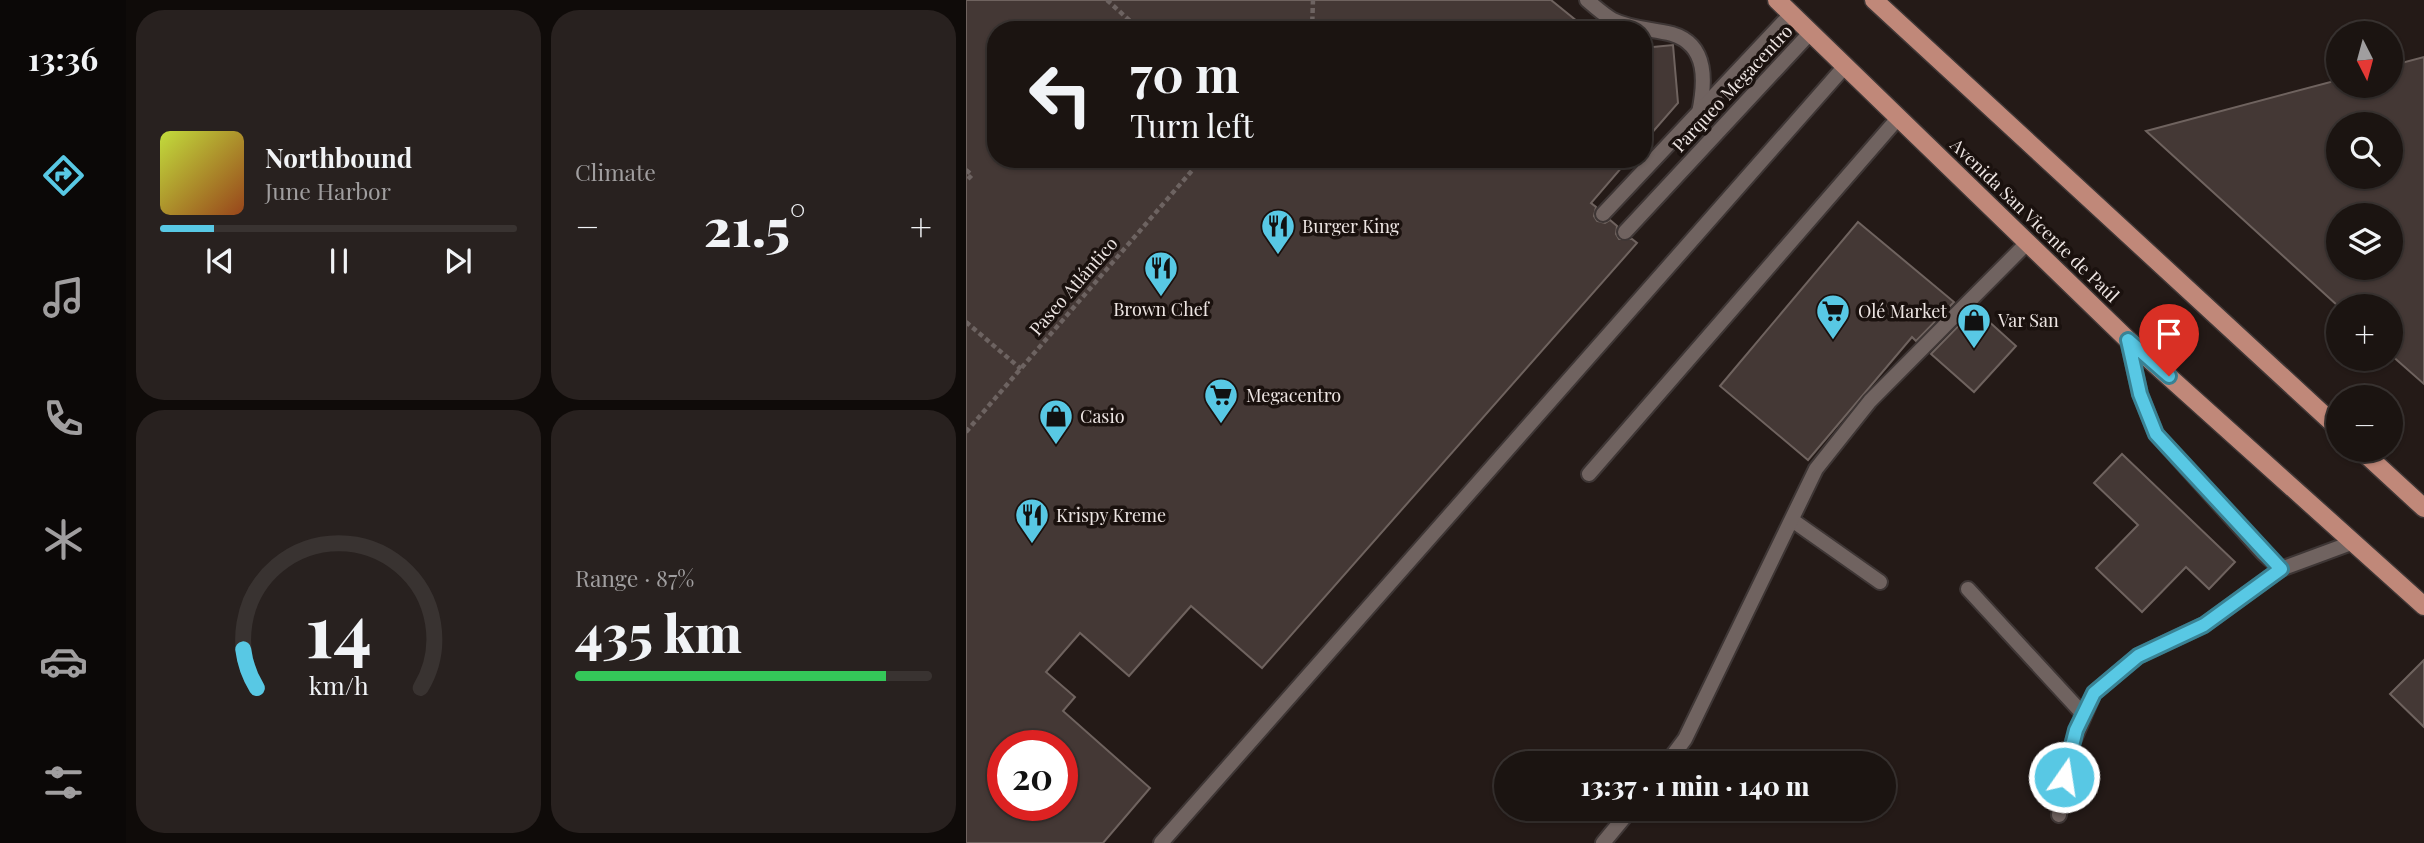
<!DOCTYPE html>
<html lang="en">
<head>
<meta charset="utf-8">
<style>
	body { margin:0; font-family:"Playfair Display",serif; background:#28211f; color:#f1f3f6; height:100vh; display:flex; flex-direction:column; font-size:26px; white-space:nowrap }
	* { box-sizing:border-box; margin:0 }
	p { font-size:23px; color:#a09e9f }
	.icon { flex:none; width:38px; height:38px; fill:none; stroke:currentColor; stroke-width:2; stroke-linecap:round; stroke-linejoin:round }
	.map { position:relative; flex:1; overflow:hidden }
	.side { display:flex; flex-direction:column; gap:10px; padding:10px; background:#0f0b09; width:840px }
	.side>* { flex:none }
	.guide { position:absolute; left:21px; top:21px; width:665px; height:147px; border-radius:28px; box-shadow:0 2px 5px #0004,0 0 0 2px #393331; background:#1b1411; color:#f1f3f6; overflow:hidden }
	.needle { width:46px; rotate:174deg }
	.controls { position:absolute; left:1360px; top:21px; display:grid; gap:14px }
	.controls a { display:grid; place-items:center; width:77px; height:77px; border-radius:50%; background:#1b1411; box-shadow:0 2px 5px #0004,0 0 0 2px #393331; font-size:35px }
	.speed { position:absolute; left:21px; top:730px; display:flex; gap:14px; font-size:35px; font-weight:700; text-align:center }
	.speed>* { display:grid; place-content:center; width:91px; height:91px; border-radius:50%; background:#1b1411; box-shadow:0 2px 5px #0004,0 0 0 2px #393331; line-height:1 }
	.speed .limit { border:10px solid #d22; background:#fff; color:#111 }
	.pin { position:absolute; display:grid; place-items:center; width:60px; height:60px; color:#fff; margin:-72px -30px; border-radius:50% 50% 50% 0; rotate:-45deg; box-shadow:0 0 7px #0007 }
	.pin .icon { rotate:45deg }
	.me { position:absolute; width:77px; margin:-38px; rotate:13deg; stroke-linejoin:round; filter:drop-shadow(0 0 5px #0008) }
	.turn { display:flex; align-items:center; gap:24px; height:147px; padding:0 28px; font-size:32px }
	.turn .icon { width:91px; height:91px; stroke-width:2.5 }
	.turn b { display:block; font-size:49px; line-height:60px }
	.big { font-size:52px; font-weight:800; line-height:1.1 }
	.side .card { flex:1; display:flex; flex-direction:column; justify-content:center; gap:10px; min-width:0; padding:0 24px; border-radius:28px; background:#28211f }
	.side .dial { align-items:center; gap:0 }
	.dial svg { height:182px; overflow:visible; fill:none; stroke:#393331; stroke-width:7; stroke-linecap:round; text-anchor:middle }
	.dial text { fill:#f1f3f6; stroke:none }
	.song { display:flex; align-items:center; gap:21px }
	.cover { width:84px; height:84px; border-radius:10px; background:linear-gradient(135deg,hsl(70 70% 55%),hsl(20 70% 35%)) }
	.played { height:7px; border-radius:4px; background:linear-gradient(90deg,#58c8e4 15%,#393331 15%) }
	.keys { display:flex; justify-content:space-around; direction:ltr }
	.heat { display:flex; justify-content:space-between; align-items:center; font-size:38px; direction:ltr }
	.charge { height:10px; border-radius:5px; background:linear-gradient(90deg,#34c759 87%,#393331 0) }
	.side .tiles { flex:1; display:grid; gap:10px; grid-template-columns:repeat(2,1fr) }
	.trip { position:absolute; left:528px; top:751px; width:402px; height:70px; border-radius:35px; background:#1b1411; box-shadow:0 2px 5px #0004,0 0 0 2px #393331; font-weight:800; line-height:70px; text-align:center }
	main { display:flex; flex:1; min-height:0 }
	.tabs { display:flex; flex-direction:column; width:126px; justify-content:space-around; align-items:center; background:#0b0807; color:#a09e9f }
	.tabs .icon { width:49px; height:49px }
	.tabs .on { color:#58c8e4 }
	.tabs b { font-size:32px; color:#f1f3f6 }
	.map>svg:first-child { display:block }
	.building { fill:#443835; stroke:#6f635f; stroke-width:2; fill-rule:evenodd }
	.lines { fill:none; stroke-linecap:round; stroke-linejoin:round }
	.service-casing { stroke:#3e3635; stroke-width:18 }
	.primary-casing { stroke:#3e3635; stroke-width:21 }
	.path { stroke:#6d6361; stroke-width:4.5; stroke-dasharray:5 3.5; stroke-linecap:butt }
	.service { stroke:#706360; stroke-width:14 }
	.primary { stroke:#c08879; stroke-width:18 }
	.route-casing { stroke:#398294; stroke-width:18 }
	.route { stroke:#58c8e4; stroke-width:12 }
	.labels { text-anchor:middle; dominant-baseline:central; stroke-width:7; stroke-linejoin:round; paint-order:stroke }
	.street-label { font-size:18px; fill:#ede5e3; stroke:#1a110e }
	.poi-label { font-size:18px; fill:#ede5e3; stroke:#1a110e; text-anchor:start }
</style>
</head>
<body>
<main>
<nav class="tabs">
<b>13:36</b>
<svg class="icon on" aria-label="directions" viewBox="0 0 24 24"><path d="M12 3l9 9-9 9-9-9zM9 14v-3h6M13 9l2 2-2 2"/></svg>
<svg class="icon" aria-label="music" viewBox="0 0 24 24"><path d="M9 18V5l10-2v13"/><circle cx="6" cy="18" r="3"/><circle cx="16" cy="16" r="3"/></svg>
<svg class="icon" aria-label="phone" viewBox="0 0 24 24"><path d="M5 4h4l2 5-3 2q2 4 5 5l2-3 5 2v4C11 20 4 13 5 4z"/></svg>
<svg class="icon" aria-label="climate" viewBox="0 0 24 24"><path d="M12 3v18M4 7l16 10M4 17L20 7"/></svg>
<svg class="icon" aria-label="car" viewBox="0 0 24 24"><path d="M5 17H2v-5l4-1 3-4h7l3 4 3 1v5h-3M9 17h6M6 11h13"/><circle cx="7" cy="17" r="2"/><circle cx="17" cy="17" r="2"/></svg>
<svg class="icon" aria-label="filters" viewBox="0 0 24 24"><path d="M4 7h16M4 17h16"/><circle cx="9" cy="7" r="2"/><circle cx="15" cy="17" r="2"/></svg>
</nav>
<section class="side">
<div class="tiles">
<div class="card">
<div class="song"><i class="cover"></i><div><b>Northbound</b><p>June Harbor</p></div></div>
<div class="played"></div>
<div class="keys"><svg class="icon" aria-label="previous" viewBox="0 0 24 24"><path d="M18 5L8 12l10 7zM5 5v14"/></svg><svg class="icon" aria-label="pause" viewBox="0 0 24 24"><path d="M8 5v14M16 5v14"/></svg><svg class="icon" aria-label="next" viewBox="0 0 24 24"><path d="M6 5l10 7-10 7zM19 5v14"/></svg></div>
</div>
<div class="card"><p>Climate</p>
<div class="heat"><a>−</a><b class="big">21.5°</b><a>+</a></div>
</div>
<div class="card dial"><svg viewBox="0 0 100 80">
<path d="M14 69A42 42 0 1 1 86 69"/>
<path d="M14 69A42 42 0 0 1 8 52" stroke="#58c8e4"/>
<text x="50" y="56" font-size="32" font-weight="700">14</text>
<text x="50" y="72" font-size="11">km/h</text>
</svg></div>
<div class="card"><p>Range · 87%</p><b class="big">435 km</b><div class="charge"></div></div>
</div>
</section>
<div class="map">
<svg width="1458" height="843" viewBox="0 0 1458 843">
	<rect width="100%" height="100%" fill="#241a17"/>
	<!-- building -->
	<g class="building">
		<path d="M0,0H585L622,30H30V159H663L625,203L630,207L628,216L631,221L639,223L644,220L651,226L650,234L653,239H666L671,243L296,668L225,606L163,676L114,633L80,672L109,697L97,711L184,788L137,843H0ZM37,746H96V805H37Z"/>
		<polygon points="707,45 712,103 677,143 677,48"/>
		<path d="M1458,57V384L1424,354V306H1372L1180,131L1372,80V86H1424V66ZM1372,124H1424V177H1372ZM1372,215H1424V268H1372Z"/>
		<polygon points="892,222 988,302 950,341 946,337 842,460 754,386"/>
		<polygon points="1009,309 1050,346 1008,392 965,354"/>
		<polygon points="1156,454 1269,562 1243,589 1220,567 1176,612 1130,568 1172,525 1128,483"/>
		<polygon points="1458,660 1458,727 1424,694"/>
	</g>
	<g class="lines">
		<!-- service casing -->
		<g class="service-casing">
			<g id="service">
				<path d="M621,0C629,7 638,15 647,20C665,29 687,29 706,34C743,45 739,84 733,113"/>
				<polyline points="637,214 826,13"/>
				<polyline points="659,232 845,32"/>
				<polyline points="1162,340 1174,394 1190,434 1297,553 1315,569 1388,542"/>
				<polyline points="623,474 933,117"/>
				<polyline points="826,520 914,582"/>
				<polyline points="1002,589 1117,714"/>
				<polyline points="701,763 719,739 850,469 904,401 1062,242"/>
				<polyline points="1093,815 1100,758 1128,693 1172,656 1238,625 1315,569"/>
				<polyline points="195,843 880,65"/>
				<polyline points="637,843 666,808"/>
			</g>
		</g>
		<!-- primary casing -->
		<g class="primary-casing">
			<g id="primary">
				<polyline points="811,0 1162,340 1458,606"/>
				<polyline points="908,0 1372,428"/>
				<polyline points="1395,450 1458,508"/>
			</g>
		</g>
		<!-- path -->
		<g class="path">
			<polyline points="141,0 174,30"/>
			<polyline points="346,30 347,0"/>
			<polyline points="0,170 6,175 0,181"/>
			<polyline points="0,322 55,369"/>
			<polyline points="0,432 236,159"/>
		</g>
		<!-- service -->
		<use href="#service" class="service"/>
		<!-- primary -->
		<use href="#primary" class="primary"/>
	</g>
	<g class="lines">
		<!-- route casing -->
		<g class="route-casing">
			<polyline id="route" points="1098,777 1110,730 1128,693 1172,656 1238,625 1315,569 1190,434 1174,394 1162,340 1203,376"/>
		</g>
		<!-- route -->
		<use href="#route" class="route"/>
	</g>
	<!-- icons -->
	<defs>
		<g id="restaurant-pin" transform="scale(1.75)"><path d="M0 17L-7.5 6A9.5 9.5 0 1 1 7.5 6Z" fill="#58c8e4" stroke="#1a110e"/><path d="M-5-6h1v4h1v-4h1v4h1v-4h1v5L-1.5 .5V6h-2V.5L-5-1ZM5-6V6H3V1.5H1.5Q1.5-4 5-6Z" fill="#111"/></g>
		<g id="supermarket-pin" transform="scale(1.75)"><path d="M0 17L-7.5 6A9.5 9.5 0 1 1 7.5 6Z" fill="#58c8e4" stroke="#1a110e"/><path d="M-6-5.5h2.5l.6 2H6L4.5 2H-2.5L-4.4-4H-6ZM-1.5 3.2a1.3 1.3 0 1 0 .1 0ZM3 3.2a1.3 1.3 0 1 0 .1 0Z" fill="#111"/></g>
		<g id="shop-pin" transform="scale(1.75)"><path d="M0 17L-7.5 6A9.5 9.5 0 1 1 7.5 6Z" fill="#58c8e4" stroke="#1a110e"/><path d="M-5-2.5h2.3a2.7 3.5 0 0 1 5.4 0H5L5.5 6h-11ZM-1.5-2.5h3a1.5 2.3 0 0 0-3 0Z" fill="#111"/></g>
	</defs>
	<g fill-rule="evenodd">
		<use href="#restaurant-pin" x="312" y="226"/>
		<use href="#restaurant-pin" x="195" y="268"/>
		<use href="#supermarket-pin" x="867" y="311"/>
		<use href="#shop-pin" x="1008" y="320"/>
		<use href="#supermarket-pin" x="255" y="395"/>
		<use href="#shop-pin" x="90" y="416"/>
		<use href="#restaurant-pin" x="66" y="515"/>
	</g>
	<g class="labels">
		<!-- street labels -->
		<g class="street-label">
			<text transform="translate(766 88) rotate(-47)">Parqueo Megacentro</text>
			<text transform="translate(1069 220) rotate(44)">Avenida San Vicente de Paúl</text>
			<text transform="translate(107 286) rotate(-49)">Paseo Atlántico</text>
		</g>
		<!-- poi labels -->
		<g class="poi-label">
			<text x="336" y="226">Burger King</text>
			<text x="195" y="309" text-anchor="middle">Brown Chef</text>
			<text x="892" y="311">Olé Market</text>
			<text x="1032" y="320">Var San</text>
			<text x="280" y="395">Megacentro</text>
			<text x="114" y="416">Casio</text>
			<text x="90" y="515">Krispy Kreme</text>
		</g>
	</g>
</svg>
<div class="controls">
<a><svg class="needle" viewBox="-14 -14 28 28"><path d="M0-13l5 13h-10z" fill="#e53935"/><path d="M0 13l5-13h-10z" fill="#a09e9f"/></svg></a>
<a><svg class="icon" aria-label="search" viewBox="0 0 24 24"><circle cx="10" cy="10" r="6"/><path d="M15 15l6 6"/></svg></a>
<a><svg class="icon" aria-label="layers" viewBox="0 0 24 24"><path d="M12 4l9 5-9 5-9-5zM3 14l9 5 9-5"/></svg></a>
<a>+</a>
<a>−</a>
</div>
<div class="speed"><div class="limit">20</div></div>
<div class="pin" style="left:1203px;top:376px;background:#d93025"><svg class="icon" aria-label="arrive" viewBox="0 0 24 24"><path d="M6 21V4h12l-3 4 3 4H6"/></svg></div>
<svg class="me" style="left:1098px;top:777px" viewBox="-20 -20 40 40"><circle r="17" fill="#58c8e4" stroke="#fff" stroke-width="3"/><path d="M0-11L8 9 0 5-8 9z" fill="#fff"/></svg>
<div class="trip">13:37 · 1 min · 140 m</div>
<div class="guide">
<div class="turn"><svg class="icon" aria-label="left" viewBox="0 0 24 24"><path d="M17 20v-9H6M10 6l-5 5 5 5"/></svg><div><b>70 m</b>Turn left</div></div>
</div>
</div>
</main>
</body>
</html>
